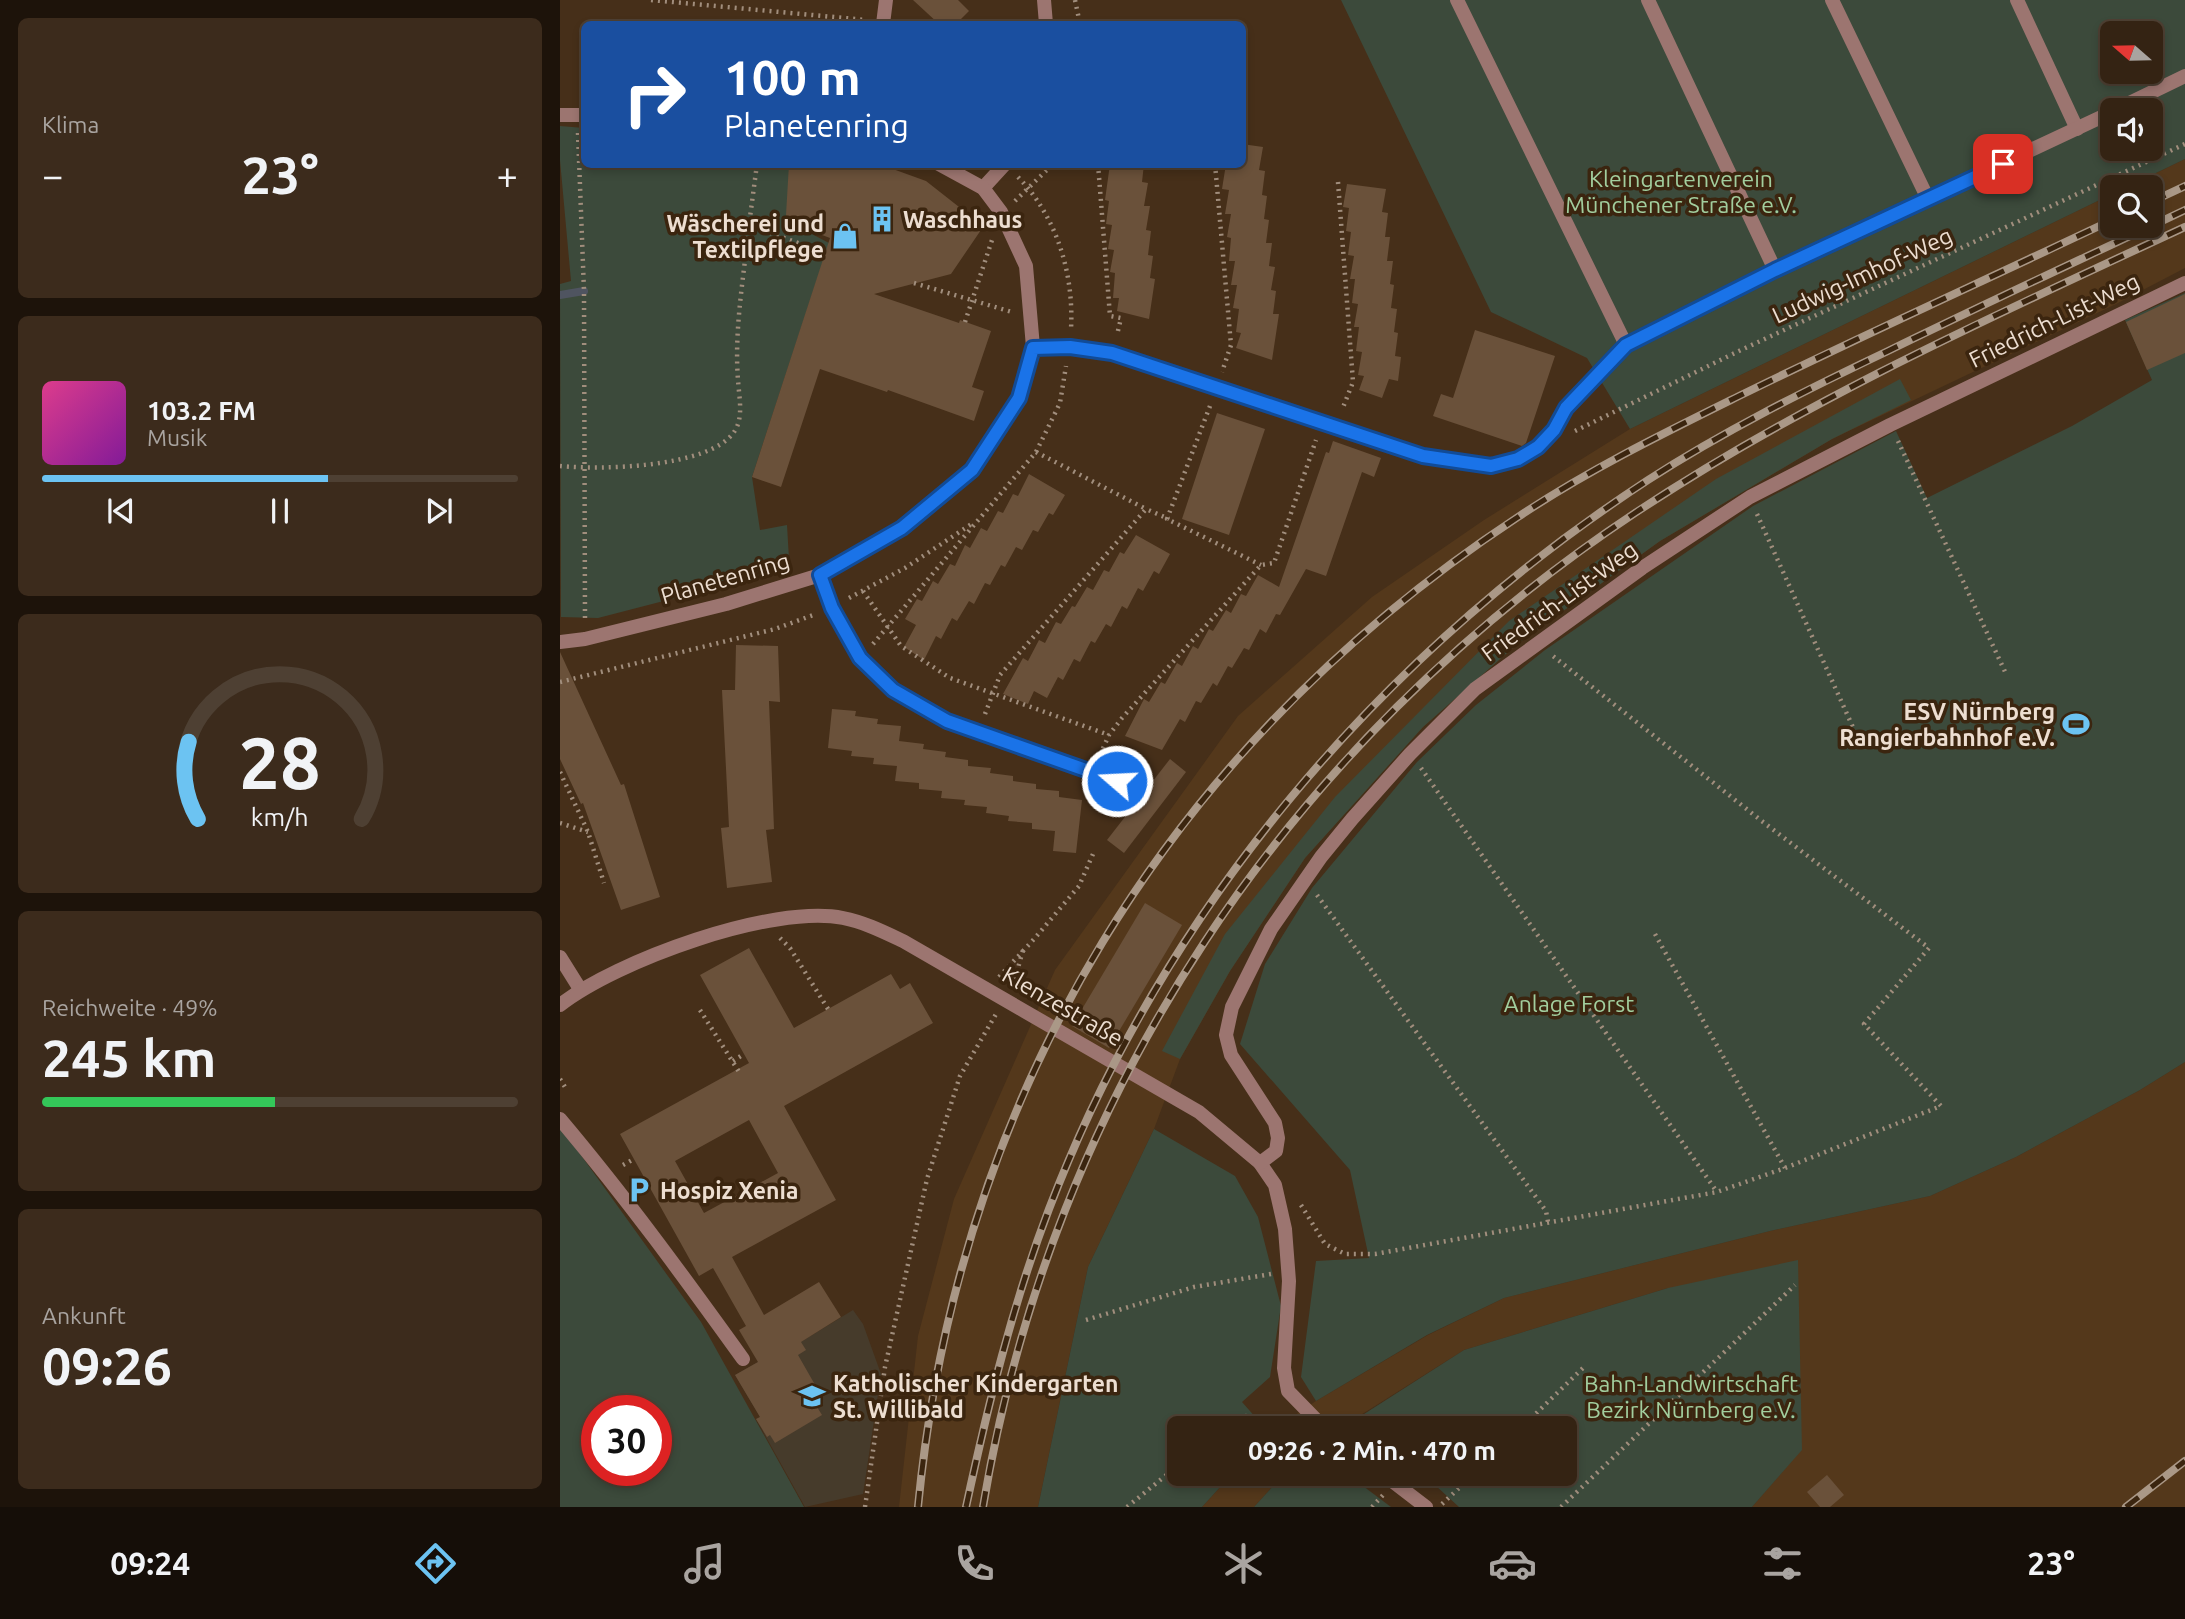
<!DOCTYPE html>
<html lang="de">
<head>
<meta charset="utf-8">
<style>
	body { margin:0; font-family:Ubuntu,sans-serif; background:#3c2b1c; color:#f1f3f6; height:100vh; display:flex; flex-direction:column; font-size:26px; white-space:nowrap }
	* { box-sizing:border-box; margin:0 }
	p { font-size:23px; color:#a9a4a0 }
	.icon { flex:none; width:38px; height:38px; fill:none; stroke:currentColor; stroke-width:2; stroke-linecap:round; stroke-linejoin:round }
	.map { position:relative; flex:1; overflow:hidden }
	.side { display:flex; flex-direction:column; gap:18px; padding:18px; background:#1d130a; width:560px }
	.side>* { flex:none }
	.hud { position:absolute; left:21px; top:21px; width:665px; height:147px; border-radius:10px; box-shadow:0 4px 10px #0003,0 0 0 2px #4e4033; background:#1a4fa0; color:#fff; overflow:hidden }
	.needle { width:46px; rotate:290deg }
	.controls { position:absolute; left:1540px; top:21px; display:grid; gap:14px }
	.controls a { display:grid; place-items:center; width:63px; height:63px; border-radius:10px; background:#342313; box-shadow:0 4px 10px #0003,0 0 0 2px #4e4033; font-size:35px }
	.speed { position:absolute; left:21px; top:1395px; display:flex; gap:14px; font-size:35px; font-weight:700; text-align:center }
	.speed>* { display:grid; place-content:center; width:91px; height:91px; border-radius:50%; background:#342313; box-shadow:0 4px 10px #0003,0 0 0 2px #4e4033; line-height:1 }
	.speed .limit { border:10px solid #d22; background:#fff; color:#111 }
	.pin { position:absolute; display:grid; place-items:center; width:60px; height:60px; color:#fff; margin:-30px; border-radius:14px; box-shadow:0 4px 10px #0006 }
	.me { position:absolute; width:77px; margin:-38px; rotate:289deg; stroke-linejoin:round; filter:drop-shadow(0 0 5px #0008) }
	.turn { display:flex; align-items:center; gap:24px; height:147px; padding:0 28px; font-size:32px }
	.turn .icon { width:91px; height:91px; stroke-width:2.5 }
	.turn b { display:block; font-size:49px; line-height:60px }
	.big { font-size:52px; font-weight:700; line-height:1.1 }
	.side .tile { flex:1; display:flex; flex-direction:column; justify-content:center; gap:10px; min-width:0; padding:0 24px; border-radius:10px; background:#3c2b1c }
	.side .dial { align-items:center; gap:0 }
	.dial svg { height:182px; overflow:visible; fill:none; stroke:#4e4033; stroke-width:7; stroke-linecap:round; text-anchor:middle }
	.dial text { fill:#f1f3f6; stroke:none }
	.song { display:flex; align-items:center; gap:21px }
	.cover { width:84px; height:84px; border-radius:10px; background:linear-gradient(135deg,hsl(330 70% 55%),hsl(290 70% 35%)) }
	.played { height:7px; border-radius:4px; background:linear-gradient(90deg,#6cc3f2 60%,#4e4033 60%) }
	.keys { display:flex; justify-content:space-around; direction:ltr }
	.heat { display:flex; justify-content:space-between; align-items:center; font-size:38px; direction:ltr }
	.charge { height:10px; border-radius:5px; background:linear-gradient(90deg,#34c759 49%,#4e4033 0) }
	.trip { position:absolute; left:607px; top:1416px; width:410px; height:70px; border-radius:10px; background:#342313; box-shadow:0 4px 10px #0003,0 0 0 2px #4e4033; font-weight:700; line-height:70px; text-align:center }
	.menu { display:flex; height:112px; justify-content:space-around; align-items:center; background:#150e08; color:#a9a4a0 }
	.menu .icon { width:49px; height:49px }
	.menu .active { color:#6cc3f2 }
	.menu b { font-size:32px; color:#f1f3f6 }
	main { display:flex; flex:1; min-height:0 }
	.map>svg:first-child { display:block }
	.built { fill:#54381b }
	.education { fill:#463b2b }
	.green { fill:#3c4a3b; fill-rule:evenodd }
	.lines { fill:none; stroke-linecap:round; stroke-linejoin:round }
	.stream { stroke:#4f5460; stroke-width:8 }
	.building { fill:#6a513a; fill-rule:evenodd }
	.path { stroke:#a18e7d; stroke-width:4.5; stroke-dasharray:2 5; stroke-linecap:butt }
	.lane { stroke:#9c7570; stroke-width:14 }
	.street { stroke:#9c7570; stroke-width:14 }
	.rail-casing { stroke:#aa9887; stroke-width:8 }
	.rail { stroke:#3b250f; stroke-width:5; stroke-dasharray:16; stroke-linecap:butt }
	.route-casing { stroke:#114b97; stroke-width:18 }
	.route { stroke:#1a73e8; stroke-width:12 }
	.labels { text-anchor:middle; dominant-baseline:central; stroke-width:7; stroke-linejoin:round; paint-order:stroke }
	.park-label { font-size:23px; fill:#a2ce9e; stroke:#3b250f }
	.poi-label { font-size:23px; font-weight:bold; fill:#edded1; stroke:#3b250f; text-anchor:start }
	.street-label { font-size:23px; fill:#edded1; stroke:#3b250f }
</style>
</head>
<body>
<main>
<section class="side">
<div class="tile"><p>Klima</p>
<div class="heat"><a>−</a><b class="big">23°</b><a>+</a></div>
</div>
<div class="tile">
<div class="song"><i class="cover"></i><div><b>103.2 FM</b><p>Musik</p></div></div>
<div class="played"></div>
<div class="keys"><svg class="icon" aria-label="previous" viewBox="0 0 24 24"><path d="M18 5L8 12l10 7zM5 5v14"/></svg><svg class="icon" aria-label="pause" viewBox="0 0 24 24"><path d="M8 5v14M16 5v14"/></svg><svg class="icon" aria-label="next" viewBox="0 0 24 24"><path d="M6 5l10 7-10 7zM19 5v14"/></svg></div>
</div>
<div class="tile dial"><svg viewBox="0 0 100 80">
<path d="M14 69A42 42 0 1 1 86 69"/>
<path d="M14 69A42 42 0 0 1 10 35" stroke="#6cc3f2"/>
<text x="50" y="56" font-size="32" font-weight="700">28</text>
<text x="50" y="72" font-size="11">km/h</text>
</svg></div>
<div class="tile"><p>Reichweite · 49%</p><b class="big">245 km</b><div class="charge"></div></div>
<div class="tile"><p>Ankunft</p><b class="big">09:26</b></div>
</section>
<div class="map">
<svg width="1625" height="1507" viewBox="0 0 1625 1507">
	<rect width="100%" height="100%" fill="#462f19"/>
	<!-- built -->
	<g class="built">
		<polygon points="1625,159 1625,268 1556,304 1272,439 1100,541 956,645 863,727 745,858 670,971 620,1059 594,1129 528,1267 478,1507 339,1507 358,1336 394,1199 495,970 678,716 812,597 924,520 1070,429 1552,194 1552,226 1591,226 1591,187 1567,187"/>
		<polygon points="1625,1062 1625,1507 1192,1507 1242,1449 1108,1288 904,1350 780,1428 716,1428 756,1401 868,1335 944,1298 1210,1231 1370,1196 1456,1157 1580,1090"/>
		<polygon points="672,1474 724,1474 694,1507 642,1507"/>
	</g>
	<!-- education -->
	<polygon class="education" points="293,1310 303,1324 321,1374 303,1494 245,1507 196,1419 200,1417 175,1375 198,1362 201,1366"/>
	<!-- green -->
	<g class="green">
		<path d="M781,0H1625V159L1567,187H1552V194L1070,429L1027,358L931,312ZM1552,33H1591V72H1552ZM1552,110H1591V149H1552Z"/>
		<polygon points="0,126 24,128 24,164 229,165 233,224 269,243 192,477 200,530 227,525 229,559 208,574 38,618 1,617 0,284 11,281 0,160"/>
		<polygon points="1625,293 1625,1062 1580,1090 1456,1157 1370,1196 1210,1231 944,1298 867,1335 756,1401 741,1377 756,1261 809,1258 790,1170 680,1044 705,964 752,888 857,762 916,705 985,650 1193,506 1336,431 1367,498 1512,426 1592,380 1565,320"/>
		<polygon points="1340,379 1351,400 1272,439 1100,541 956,645 863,727 745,858 670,971 620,1059 602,1051 665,934 775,797 949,621 1156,479"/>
		<path d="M0,1126L141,1322L244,1507H0ZM37,1410H96V1470H37Z"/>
		<polygon points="594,1129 675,1176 698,1217 721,1306 710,1377 682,1402 705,1428 620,1428 620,1474 672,1474 642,1507 478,1507 528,1267"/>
		<polygon points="1238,1260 1242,1450 1192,1507 899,1507 863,1474 1004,1474 1004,1428 813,1428 801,1416 904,1350 1108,1288"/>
		<polygon points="724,1474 787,1474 831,1507 694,1507"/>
	</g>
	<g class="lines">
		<!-- stream -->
		<polyline class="stream" points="0,295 24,291"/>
	</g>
	<!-- building -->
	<g class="building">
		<polygon points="353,0 398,0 409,11 396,24 379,24"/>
		<polygon points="682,144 703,147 699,170 705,171 702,195 707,196 704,219 709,220 706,243 712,243 709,266 715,267 711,290 716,291 713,314 719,314 712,360 676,348 681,333 676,332 679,309 673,308 677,285 671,285 675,261 669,261 671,238 667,237 671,214 665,214 669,190 662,189 666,164 682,164"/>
		<polygon points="229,164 319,164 366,181 408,214 423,227 391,274 314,294 399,323 400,320 431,331 412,387 424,391 414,421 328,390 327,392 260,369 221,487 192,477 270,238 233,224 226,215"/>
		<polygon points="550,164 584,164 582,182 588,183 584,206 590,206 586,230 591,231 588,255 593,256 590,278 595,279 589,319 557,311 559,298 553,298 555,273 550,272 554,250 548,249 552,225 546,224 549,201 545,200"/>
		<polygon points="787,184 826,189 822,212 828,213 825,237 830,237 827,261 833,261 830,284 834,285 831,308 837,309 834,332 838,333 835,356 841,357 838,381 829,379 822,398 799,390 804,376 798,375 802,352 796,351 799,327 794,327 798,304 792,303 795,279 790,279 794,256 788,255 791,232 786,231 789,208 783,207"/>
		<polygon points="1625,294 1625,353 1587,370 1566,322"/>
		<polygon points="915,330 995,356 966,443 962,446 873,416 881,394 893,398"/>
		<polygon points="657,413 705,429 669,535 622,519"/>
		<polygon points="773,441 821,458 814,477 802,472 766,576 746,569 720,615 716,614 706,633 700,629 689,650 684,648 672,668 668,666 657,686 653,683 641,703 636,701 625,722 620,719 602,750 565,736 584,699 589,702 601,682 605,684 617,663 622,666 633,646 638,649 649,629 653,631 666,610 671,613 681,594 686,596 698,575 719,587 766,452 769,453"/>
		<polygon points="469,474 505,495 493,515 489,513 478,532 473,530 462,550 456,547 445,567 441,565 430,585 425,583 414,604 409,601 397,621 392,618 381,639 376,636 364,660 344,647 356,625 345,619 357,599 362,601 373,581 378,584 390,564 395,566 405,545 410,548 421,528 427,531 438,511 443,513 453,494 458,496"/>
		<polygon points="576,535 610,554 599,574 594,571 583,591 578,588 567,609 562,606 551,627 546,624 535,643 531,641 520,662 514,659 503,680 498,677 487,698 474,691 468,704 443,694 463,658 468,661 479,640 485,643 496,622 501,624 512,606 515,607 527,587 533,590 544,570 549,572 560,552 564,554"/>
		<polygon points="176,645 218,646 220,702 209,701 214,829 206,830 212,882 167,888 161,828 169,827 162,690 175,690"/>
		<polygon points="0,652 61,785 64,784 100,897 61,910 23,803 21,804 0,759"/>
		<polygon points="272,709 296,711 295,716 318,719 317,724 341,726 339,741 364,744 363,749 386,752 385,757 408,760 408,766 431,768 430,773 453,776 453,781 476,784 476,789 499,791 499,797 522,800 516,853 493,851 495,831 472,829 472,823 448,821 449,816 426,813 427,807 404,805 405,800 381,798 382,791 359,789 359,783 335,781 337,766 313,764 314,758 291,756 292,751 268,748"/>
		<polygon points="610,759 626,772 564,853 547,840"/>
		<polygon points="585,903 622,925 549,1048 512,1026"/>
		<path d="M189,948L234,1028L331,974L340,989L350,983L373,1023L224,1106L276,1200L172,1257L204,1315L259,1282L281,1317L241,1342L246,1350L238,1355L262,1397L254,1402L262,1415L215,1443L210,1435L207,1437L196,1419L200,1417L175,1375L198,1362L179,1330L186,1326L153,1268L139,1276L60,1134L189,1063L140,975ZM189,1120L218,1173L144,1213L115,1161Z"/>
		<polygon points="1267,1475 1284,1495 1270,1507 1260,1507 1247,1492"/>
	</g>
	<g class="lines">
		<!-- path -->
		<g class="path">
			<polyline points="91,0 306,20"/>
			<polyline points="515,0 520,24"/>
			<polyline points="18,133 24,291 25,621"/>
			<polyline points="197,164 189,225 265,253"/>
			<polyline points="538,164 550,316 561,318 557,335"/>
			<polyline points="655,164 671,345 662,372"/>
			<path d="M458,177C497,217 514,274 511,329"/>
			<polyline points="778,182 793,382 782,410"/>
			<polyline points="455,201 493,164"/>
			<polyline points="354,283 452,312"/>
			<polyline points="405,322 432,240"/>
			<polyline points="650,406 607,519 701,565"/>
			<polyline points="1015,431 1181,350 1625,144"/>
			<polyline points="1338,441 1447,676"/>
			<polyline points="476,452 586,509"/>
			<path d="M0,466C40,470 149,468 174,432C184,418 179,397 178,380C174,329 184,276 189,225"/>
			<polyline points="1197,514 1296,734"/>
			<polyline points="303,591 341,646 390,678 549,735"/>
			<polyline points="289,598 345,568 413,523"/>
			<polyline points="313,644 476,452 500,403 506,366"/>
			<polyline points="0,682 215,629 256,614"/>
			<polyline points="425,714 440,675 586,509 609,519"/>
			<polyline points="540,755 549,735 562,718 701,565 714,563 756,440"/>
			<polyline points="861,768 1157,1192"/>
			<polyline points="0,772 28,832 44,883"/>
			<polyline points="0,823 28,832"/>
			<polyline points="757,895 986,1211 988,1222"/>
			<polyline points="1095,934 1225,1168"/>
			<polyline points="220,938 230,948 268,1009"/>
			<polyline points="439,977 475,938 519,886 533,854"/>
			<polyline points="453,986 463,950"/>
			<polyline points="140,1010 181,1075"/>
			<polyline points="173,1061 184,1054"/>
			<polyline points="0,1079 5,1087"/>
			<polyline points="63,1165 74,1159"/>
			<polyline points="741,1205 765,1244 785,1254 815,1254 1157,1192 1225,1168 1381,1106 1304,1024 1369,948 1203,822 993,656"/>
			<polyline points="526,1320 634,1287 711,1274"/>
			<polyline points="668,1428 691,1413"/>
			<polyline points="961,1428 1025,1366"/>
			<polyline points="882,1504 914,1474"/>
			<polyline points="305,1507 325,1367 367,1179 400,1076 436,1014"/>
			<polyline points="567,1507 620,1464"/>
			<polyline points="812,1507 823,1495"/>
			<polyline points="1001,1507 1235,1285"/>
		</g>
		<!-- lane -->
		<g class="lane">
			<polyline points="897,0 1066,345"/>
			<polyline points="1088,0 1215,270"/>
			<polyline points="1272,0 1368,199"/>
			<polyline points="1457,0 1517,129"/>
			<polyline points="1555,110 1625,76"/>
			<polyline points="914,464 931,466 958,459 978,447 994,430 1006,408 1066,345 1215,270 1552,112"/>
			<path d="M0,1119C65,1196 124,1277 183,1359"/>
		</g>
		<!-- street -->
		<g class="street">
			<polyline points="484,0 486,24"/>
			<polyline points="323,24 326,0"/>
			<polyline points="0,115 24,115"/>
			<polyline points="423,188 445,164"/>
			<polyline points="473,347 510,347 552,353 862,456 914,464"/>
			<polyline points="260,575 272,608 301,658 333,690 387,721 557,781"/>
			<polyline points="0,642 25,639 166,604 260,575 342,528 412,470 459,398 473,347 466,266 441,212 423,188 379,164"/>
			<polyline points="0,957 20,989"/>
			<path d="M0,1005C56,961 212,904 283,918C304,922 324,932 343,941L639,1112L700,1163L715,1185L725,1229L729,1281L724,1368L728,1391L764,1428"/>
			<polyline points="700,1163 716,1151 718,1138 715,1123 671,1055 666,1035 672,1007 711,929 761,857 792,819 850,754 915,689 1082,568 1190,497 1330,425 1625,283"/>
			<polyline points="823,1474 866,1507"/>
		</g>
		<!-- rail casing -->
		<g class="rail-casing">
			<g id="rail">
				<polyline points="1591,202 1625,186"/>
				<path d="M358,1507C398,1092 610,746 958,517C1028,470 1104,433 1179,396C1303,335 1428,279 1552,220"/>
				<path d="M406,1507C428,1405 452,1306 489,1209C604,908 820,655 1088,480C1164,431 1246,390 1328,351C1426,303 1526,257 1625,210"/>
				<path d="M423,1507C491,1096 729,742 1075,513C1247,399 1438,314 1625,227"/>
				<polyline points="1566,1507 1625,1461"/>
			</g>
		</g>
		<!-- rail -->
		<use href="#rail" class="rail"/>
	</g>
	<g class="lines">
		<!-- route casing -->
		<g class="route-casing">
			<polyline id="route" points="557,781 387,721 333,690 300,658 272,608 260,575 342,528 412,470 459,398 473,348 510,347 552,353 863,456 931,466 958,459 978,447 994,430 1006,408 1066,345 1215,270 1443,164"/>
		</g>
		<!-- route -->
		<use href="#route" class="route"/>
	</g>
	<!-- icons -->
	<defs>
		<g id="building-bare" transform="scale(2.1)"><path d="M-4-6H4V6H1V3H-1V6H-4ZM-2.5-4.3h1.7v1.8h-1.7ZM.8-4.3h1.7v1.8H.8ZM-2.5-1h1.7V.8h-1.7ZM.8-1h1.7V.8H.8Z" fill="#6cc3f2" stroke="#3b250f" stroke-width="2.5" paint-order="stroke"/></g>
		<g id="shop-bare" transform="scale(2.1)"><path d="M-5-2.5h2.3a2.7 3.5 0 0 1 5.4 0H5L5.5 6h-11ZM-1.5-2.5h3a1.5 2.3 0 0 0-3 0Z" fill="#6cc3f2" stroke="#3b250f" stroke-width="2.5" paint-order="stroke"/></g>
		<g id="stadium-bare" transform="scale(2.1)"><path d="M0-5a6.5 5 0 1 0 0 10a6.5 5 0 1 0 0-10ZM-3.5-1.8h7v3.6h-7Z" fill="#6cc3f2" stroke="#3b250f" stroke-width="2.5" paint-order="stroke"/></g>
		<g id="parking-bare" transform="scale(2.1)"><path d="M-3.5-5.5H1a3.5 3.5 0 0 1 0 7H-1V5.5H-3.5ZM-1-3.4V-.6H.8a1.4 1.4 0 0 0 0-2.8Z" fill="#6cc3f2" stroke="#3b250f" stroke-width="2.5" paint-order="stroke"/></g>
		<g id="school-bare" transform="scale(2.1)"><path d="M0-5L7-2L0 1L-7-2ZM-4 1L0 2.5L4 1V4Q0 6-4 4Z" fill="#6cc3f2" stroke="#3b250f" stroke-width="2.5" paint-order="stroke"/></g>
	</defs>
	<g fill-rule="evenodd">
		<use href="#building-bare" x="322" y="219"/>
		<use href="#shop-bare" x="285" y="236"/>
		<use href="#stadium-bare" x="1516" y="724"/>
		<use href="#parking-bare" x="79" y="1190"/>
		<use href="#school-bare" x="252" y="1396"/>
	</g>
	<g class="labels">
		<!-- park labels -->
		<g class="park-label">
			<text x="1121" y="178">Kleingartenverein<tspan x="1121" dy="26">Münchener Straße e.V.</tspan></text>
			<text x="1009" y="1003">Anlage Forst</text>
			<text x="1131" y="1383">Bahn-Landwirtschaft<tspan x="1131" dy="26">Bezirk Nürnberg e.V.</tspan></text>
		</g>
		<!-- poi labels -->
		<g class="poi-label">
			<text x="343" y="219">Waschhaus</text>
			<text x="264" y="223" text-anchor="end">Wäscherei und<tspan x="264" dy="26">Textilpflege</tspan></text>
			<text x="1495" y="711" text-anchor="end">ESV Nürnberg<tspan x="1495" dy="26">Rangierbahnhof e.V.</tspan></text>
			<text x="100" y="1190">Hospiz Xenia</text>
			<text x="273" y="1383">Katholischer Kindergarten<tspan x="273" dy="26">St. Willibald</tspan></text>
		</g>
		<!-- street labels -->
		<g class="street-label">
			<text transform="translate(1302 275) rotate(-25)">Ludwig-Imhof-Weg</text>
			<text transform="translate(1494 320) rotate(-26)">Friedrich-List-Weg</text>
			<text transform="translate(165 578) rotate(-16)">Planetenring</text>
			<text transform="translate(999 601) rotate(-36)">Friedrich-List-Weg</text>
			<text transform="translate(503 1006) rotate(30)">Klenzestraße</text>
		</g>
	</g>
</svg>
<div class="controls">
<a><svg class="needle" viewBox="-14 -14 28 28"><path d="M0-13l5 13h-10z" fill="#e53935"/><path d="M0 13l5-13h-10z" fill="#a9a4a0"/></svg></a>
<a><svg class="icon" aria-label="sound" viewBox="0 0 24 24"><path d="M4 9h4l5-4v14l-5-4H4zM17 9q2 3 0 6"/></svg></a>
<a><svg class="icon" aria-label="search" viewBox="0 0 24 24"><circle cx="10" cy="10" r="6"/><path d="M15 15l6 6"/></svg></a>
</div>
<div class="speed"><div class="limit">30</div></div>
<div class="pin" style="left:1443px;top:164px;background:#d93025"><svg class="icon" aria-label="arrive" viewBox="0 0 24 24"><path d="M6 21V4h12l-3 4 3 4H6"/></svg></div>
<svg class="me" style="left:557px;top:781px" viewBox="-20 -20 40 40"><circle r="17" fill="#1a73e8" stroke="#fff" stroke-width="3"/><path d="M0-11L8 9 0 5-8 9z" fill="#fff"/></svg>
<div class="trip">09:26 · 2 Min. · 470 m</div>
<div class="hud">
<div class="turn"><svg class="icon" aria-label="right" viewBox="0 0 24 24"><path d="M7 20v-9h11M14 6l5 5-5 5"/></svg><div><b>100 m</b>Planetenring</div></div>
</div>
</div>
</main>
<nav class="menu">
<b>09:24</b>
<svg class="icon active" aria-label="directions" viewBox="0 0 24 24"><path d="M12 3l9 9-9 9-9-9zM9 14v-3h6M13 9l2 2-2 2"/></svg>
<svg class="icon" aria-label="music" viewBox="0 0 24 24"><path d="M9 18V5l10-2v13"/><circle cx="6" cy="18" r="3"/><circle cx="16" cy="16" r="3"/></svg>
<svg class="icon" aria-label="phone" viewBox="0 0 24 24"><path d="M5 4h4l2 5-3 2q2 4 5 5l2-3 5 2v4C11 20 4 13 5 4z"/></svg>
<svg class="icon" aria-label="climate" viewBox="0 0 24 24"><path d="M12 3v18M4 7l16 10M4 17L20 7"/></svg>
<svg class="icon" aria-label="car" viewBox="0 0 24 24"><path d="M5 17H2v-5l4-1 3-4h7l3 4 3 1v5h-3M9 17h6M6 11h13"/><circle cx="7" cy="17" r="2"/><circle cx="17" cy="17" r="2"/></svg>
<svg class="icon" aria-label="filters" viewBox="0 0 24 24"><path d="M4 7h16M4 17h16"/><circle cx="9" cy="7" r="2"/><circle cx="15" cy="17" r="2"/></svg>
<b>23°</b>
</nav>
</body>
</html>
